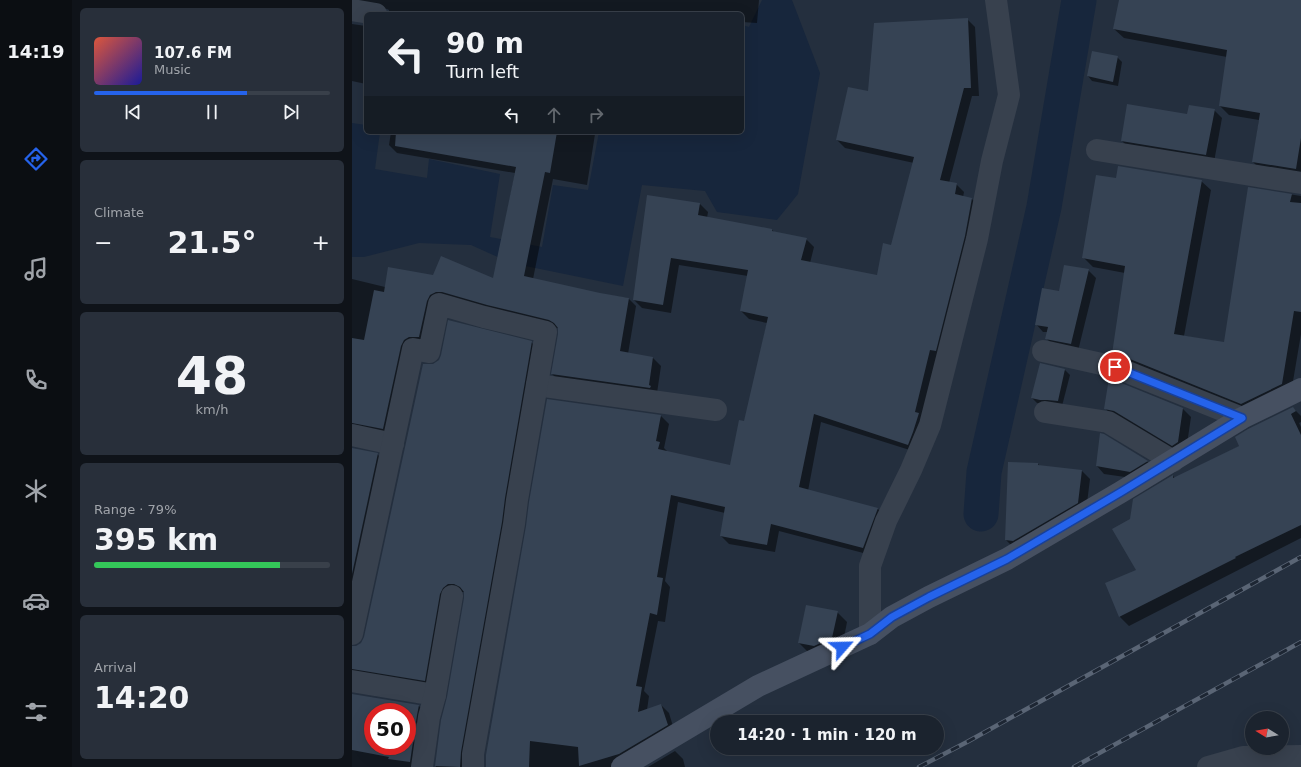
<!DOCTYPE html>
<html lang="en">
<head>
<meta charset="utf-8">
<style>
	body { margin:0; font-family:"DejaVu Sans",sans-serif; background:#282f3a; color:#f1f3f6; height:100vh; display:flex; flex-direction:column; font-size:15px; white-space:nowrap }
	* { box-sizing:border-box; margin:0 }
	p { font-size:13px; color:#a0a4aa }
	.icon { flex:none; width:22px; height:22px; fill:none; stroke:currentColor; stroke-width:2; stroke-linecap:round; stroke-linejoin:round }
	.map { position:relative; flex:1; overflow:hidden }
	.panel { display:flex; flex-direction:column; gap:8px; padding:8px; background:#0f1319; width:280px }
	.panel>* { flex:none }
	.guide { position:absolute; left:12px; top:12px; width:380px; height:122px; border-radius:6px; box-shadow:0 4px 16px #0002,0 0 0 1px #39404a; background:#1b232e; color:#f1f3f6; overflow:hidden }
	.needle { width:26px; rotate:281deg }
	.controls { position:absolute; left:893px; top:711px; display:grid; gap:8px }
	.controls a { display:grid; place-items:center; width:44px; height:44px; border-radius:50%; background:#1b232e; box-shadow:0 4px 16px #0002,0 0 0 1px #39404a; font-size:20px }
	.speed { position:absolute; left:12px; top:703px; display:flex; gap:8px; font-size:20px; font-weight:700; text-align:center }
	.speed>* { display:grid; place-content:center; width:52px; height:52px; border-radius:50%; background:#1b232e; box-shadow:0 4px 16px #0002,0 0 0 1px #39404a; line-height:1 }
	.speed .limit { border:6px solid #d22; background:#fff; color:#111 }
	.pin { position:absolute; display:grid; place-items:center; width:34px; height:34px; color:#fff; margin:-17px; border:2px solid #fff; border-radius:50%; box-shadow:0 1px 4px #0007 }
	.me { position:absolute; width:44px; margin:-22px; rotate:65deg; stroke-linejoin:round; filter:drop-shadow(0 0 3px #0008) }
	.turn { display:flex; align-items:center; gap:14px; height:84px; padding:0 16px; font-size:18px }
	.turn .icon { width:52px; height:52px; stroke-width:2.5 }
	.turn b { display:block; font-size:28px; line-height:34px }
	.lanes { display:flex; align-items:center; height:38px; padding:0 16px; background:#0003; justify-content:center; gap:20px; direction:ltr }
	.lanes .off { opacity:.35 }
	.big { font-size:30px; font-weight:700; line-height:1.1 }
	.panel .card { flex:1; display:flex; flex-direction:column; justify-content:center; gap:6px; min-width:0; padding:0 14px; border-radius:6px; background:#282f3a }
	.panel .dial { align-items:center; gap:0 }
	.dial b { font-size:52px; line-height:1 }
	.song { display:flex; align-items:center; gap:12px }
	.cover { width:48px; height:48px; border-radius:6px; background:linear-gradient(135deg,hsl(10 70% 55%),hsl(240 70% 35%)) }
	.played { height:4px; border-radius:2px; background:linear-gradient(90deg,#2563eb 65%,#39404a 65%) }
	.keys { display:flex; justify-content:space-around; direction:ltr }
	.heat { display:flex; justify-content:space-between; align-items:center; font-size:22px; direction:ltr }
	.charge { height:6px; border-radius:3px; background:linear-gradient(90deg,#34c759 79%,#39404a 0) }
	.trip { position:absolute; left:358px; top:715px; width:234px; height:40px; border-radius:20px; background:#1b232e; box-shadow:0 4px 16px #0002,0 0 0 1px #39404a; font-weight:700; line-height:40px; text-align:center }
	main { display:flex; flex:1; min-height:0 }
	.dock { display:flex; flex-direction:column; width:72px; justify-content:space-around; align-items:center; background:#0b0e12; color:#a0a4aa }
	.dock .icon { width:28px; height:28px }
	.dock .on { color:#2563eb }
	.dock b { font-size:18px; color:#f1f3f6 }
	.map>svg:first-child { display:block }
	.water { fill:#17263c }
	.shadow { fill:#0007; fill-rule:evenodd }
	.lines { fill:none; stroke-linecap:round; stroke-linejoin:round }
	.canal { stroke:#17263c; stroke-width:35 }
	.building { fill:#364354; fill-rule:evenodd }
	.minor { stroke:#38414e; stroke-width:22 }
	.secondary { stroke:#465061; stroke-width:22 }
	.rail-casing { stroke:#5a6575; stroke-width:4.5 }
	.rail { stroke:#1d2633; stroke-width:3; stroke-dasharray:9; stroke-linecap:butt }
	.route-casing { stroke:#184099; stroke-width:10 }
	.route { stroke:#2563eb; stroke-width:7 }
</style>
</head>
<body>
<main>
<nav class="dock">
<b>14:19</b>
<svg class="icon on" aria-label="directions" viewBox="0 0 24 24"><path d="M12 3l9 9-9 9-9-9zM9 14v-3h6M13 9l2 2-2 2"/></svg>
<svg class="icon" aria-label="music" viewBox="0 0 24 24"><path d="M9 18V5l10-2v13"/><circle cx="6" cy="18" r="3"/><circle cx="16" cy="16" r="3"/></svg>
<svg class="icon" aria-label="phone" viewBox="0 0 24 24"><path d="M5 4h4l2 5-3 2q2 4 5 5l2-3 5 2v4C11 20 4 13 5 4z"/></svg>
<svg class="icon" aria-label="climate" viewBox="0 0 24 24"><path d="M12 3v18M4 7l16 10M4 17L20 7"/></svg>
<svg class="icon" aria-label="car" viewBox="0 0 24 24"><path d="M5 17H2v-5l4-1 3-4h7l3 4 3 1v5h-3M9 17h6M6 11h13"/><circle cx="7" cy="17" r="2"/><circle cx="17" cy="17" r="2"/></svg>
<svg class="icon" aria-label="filters" viewBox="0 0 24 24"><path d="M4 7h16M4 17h16"/><circle cx="9" cy="7" r="2"/><circle cx="15" cy="17" r="2"/></svg>
</nav>
<section class="panel">
<div class="card">
<div class="song"><i class="cover"></i><div><b>107.6 FM</b><p>Music</p></div></div>
<div class="played"></div>
<div class="keys"><svg class="icon" aria-label="previous" viewBox="0 0 24 24"><path d="M18 5L8 12l10 7zM5 5v14"/></svg><svg class="icon" aria-label="pause" viewBox="0 0 24 24"><path d="M8 5v14M16 5v14"/></svg><svg class="icon" aria-label="next" viewBox="0 0 24 24"><path d="M6 5l10 7-10 7zM19 5v14"/></svg></div>
</div>
<div class="card"><p>Climate</p>
<div class="heat"><a>−</a><b class="big">21.5°</b><a>+</a></div>
</div>
<div class="card dial"><b>48</b><p>km/h</p></div>
<div class="card"><p>Range · 79%</p><b class="big">395 km</b><div class="charge"></div></div>
<div class="card"><p>Arrival</p><b class="big">14:20</b></div>
</section>
<div class="map">
<svg width="949" height="767" viewBox="0 0 949 767">
	<rect width="100%" height="100%" fill="#242f3e"/>
	<!-- water -->
	<polygon class="water" points="410,0 440,0 468,73 446,194 425,220 365,212 353,191 290,185 271,286 159,263 119,245 67,243 12,257 0,257 0,123 14,125 14,132 28,132 23,169 75,178 77,159 148,174 138,237 190,247 201,185 236,190 247,132 390,132 390,25 397,27"/>
	<!-- shadow -->
	<g class="shadow">
		<polygon points="0,0 407,0 405,23 390,22 390,14 37,14 37,10 35,9 11,5"/>
		<polygon points="768,0 949,0 949,178 910,171 901,162 907,120 877,115 868,106 875,57 772,38 762,29"/>
		<polygon points="615,19 623,27 627,96 620,96 597,183 604,184 612,192 611,197 620,199 628,207 564,452 469,422 456,491 526,509 534,517 519,555 427,531 423,552 377,544 369,536 373,513 326,502 313,581 318,587 313,622 306,621 292,691 297,696 295,710 309,705 317,713 323,733 269,767 134,767 309,416 317,424 312,448 315,451 315,452 379,466 393,422 415,323 397,319 389,311 396,276 327,265 319,313 290,308 282,300 348,204 356,212 355,218 420,230 422,232 454,239 462,247 458,263 525,276 540,246 562,163 493,148 485,140 517,92"/>
		<polygon points="0,24 14,26 14,84 0,81"/>
		<polygon points="765,57 770,62 766,86 740,81 736,76"/>
		<polygon points="862,110 870,118 862,162 778,149 770,141 836,115"/>
		<polygon points="39,132 247,132 246,135 243,134 235,185 201,179 181,279 248,294 276,298 284,306 276,354 301,358 309,366 305,393 208,382 200,374 207,334 206,328 92,300 39,436 0,434 0,279 33,287 82,276 142,279 163,173 45,153 37,145"/>
		<polygon points="765,179 849,181 859,190 832,336 873,343 897,188 949,196 949,334 939,393 899,413 771,362 761,353 773,273 741,267 731,257"/>
		<polygon points="736,270 744,278 726,351 702,346 694,338 696,332 691,332 684,324"/>
		<polygon points="179,342 187,350 116,767 84,767 90,720 96,697 113,598 113,592 104,592 81,688 0,680 0,647 4,647 10,643 13,637 81,365"/>
		<polygon points="713,370 718,375 710,406 694,405 685,403 680,398"/>
		<polygon points="753,408 831,409 839,417 834,451 829,454 761,417"/>
		<polygon points="941,408 949,416 949,422 947,423 949,427 949,538 777,626 768,617 755,583 785,571 779,519 782,500 821,476 823,478 888,446"/>
		<polygon points="751,435 796,462 803,469 787,479 752,474 745,466"/>
		<polygon points="0,449 25,454 33,462 0,618"/>
		<polygon points="686,464 688,466 730,471 738,479 734,511 663,549 654,540"/>
		<polygon points="485,612 495,622 490,648 457,653 447,643"/>
		<path d="M0,695L67,706L75,714L66,767H0ZM21,712H55V746H21Z"/>
		<polygon points="323,751 331,759 333,767 296,767"/>
	</g>
	<g class="lines">
		<!-- canal -->
		<polyline class="canal" points="629,514 632,472 692,207 727,0"/>
	</g>
	<!-- building -->
	<g class="building">
		<polygon points="767,0 949,0 949,138 944,169 900,162 908,113 867,106 875,50 761,29"/>
		<polygon points="616,18 619,88 612,88 588,180 605,183 603,194 620,198 613,236 584,351 578,350 563,412 567,413 561,432 556,445 462,414 447,487 526,508 511,548 419,524 415,545 368,536 373,507 319,495 305,577 311,578 305,615 298,613 284,686 290,687 286,712 309,704 316,725 267,754 227,766 226,747 178,741 177,767 134,767 134,755 174,526 177,502 195,399 309,415 304,441 308,442 306,449 378,465 387,420 392,421 416,317 388,311 396,270 319,258 311,305 281,300 295,195 348,203 346,215 420,229 420,231 455,238 449,260 525,275 531,243 539,245 562,157 484,140 496,87 516,91 522,23"/>
		<polygon points="740,51 766,56 761,82 735,76"/>
		<polygon points="775,104 835,114 837,105 863,109 854,155 769,141"/>
		<polygon points="44,132 205,132 198,173 193,172 172,276 248,293 277,298 268,351 301,357 297,385 299,386 298,388 199,374 206,334 206,328 202,323 197,320 135,305 90,292 84,292 78,295 75,301 67,337 57,337 52,340 49,346 31,429 0,423 0,338 12,340 22,290 32,292 36,267 81,275 89,256 141,278 164,167 43,146"/>
		<polygon points="766,166 850,180 822,334 872,342 896,187 940,194 938,202 949,203 949,312 942,311 930,384 889,404 768,355 760,354 773,266 730,258 744,175 764,178"/>
		<polygon points="712,265 737,269 719,344 693,339 696,327 683,325 690,288 707,291"/>
		<polygon points="96,320 180,341 153,498 150,522 109,752 108,767 83,766 89,720 95,697 112,598 112,592 108,587 102,584 96,584 91,588 88,594 73,681 0,669 0,646 4,646 9,643 12,637 71,364 81,364 87,360 89,355"/>
		<polygon points="688,363 713,369 706,401 695,400 688,400 679,398"/>
		<polygon points="757,378 831,408 826,442 820,446 762,411 752,409"/>
		<polygon points="941,407 944,411 939,414 949,435 949,525 883,557 884,558 767,617 753,583 784,570 760,529 778,519 781,499 821,475 821,478 887,446 883,437 896,429"/>
		<polygon points="748,433 752,434 796,461 778,472 744,466"/>
		<polygon points="0,448 26,453 0,574"/>
		<polygon points="656,462 686,463 686,465 730,470 726,503 661,541 653,540"/>
		<polygon points="454,605 486,611 480,638 462,646 446,643"/>
		<path d="M0,694L67,705L65,715L58,762L36,759L37,757L0,750ZM21,712H55V746H21Z"/>
	</g>
	<g class="lines">
		<!-- minor -->
		<g class="minor">
			<polyline points="0,10 24,14"/>
			<polyline points="745,150 949,183"/>
			<polyline points="691,351 763,367 890,418"/>
			<polyline points="185,385 364,410"/>
			<polyline points="693,412 756,422 821,461"/>
			<polyline points="0,435 41,444"/>
			<polyline points="0,634 61,349 77,352 87,304 132,317 194,332 165,500 162,524 121,754 121,767"/>
			<polyline points="518,634 518,566 534,521 559,470 578,425 625,239 640,161 657,95 644,0"/>
			<polyline points="0,681 83,695"/>
			<polyline points="70,767 77,717 83,695 100,596"/>
			<polyline points="856,767 891,757 949,756"/>
		</g>
		<!-- secondary -->
		<polyline class="secondary" points="270,767 406,686 518,634 540,617 577,597 655,559 769,492 890,418 949,389"/>
		<!-- rail casing -->
		<g class="rail-casing">
			<g id="rail">
				<polyline points="567,767 615,742 949,557"/>
				<polyline points="722,767 949,642"/>
			</g>
		</g>
		<!-- rail -->
		<use href="#rail" class="rail"/>
	</g>
	<g class="lines">
		<!-- route casing -->
		<g class="route-casing">
			<polyline id="route" points="490,647 518,634 540,617 577,597 655,559 769,492 890,418 763,367"/>
		</g>
		<!-- route -->
		<use href="#route" class="route"/>
	</g>
</svg>
<div class="controls">
<a><svg class="needle" viewBox="-14 -14 28 28"><path d="M0-13l5 13h-10z" fill="#e53935"/><path d="M0 13l5-13h-10z" fill="#a0a4aa"/></svg></a>
</div>
<div class="speed"><div class="limit">50</div></div>
<div class="pin" style="left:763px;top:367px;background:#d93025"><svg class="icon" aria-label="arrive" viewBox="0 0 24 24"><path d="M6 21V4h12l-3 4 3 4H6"/></svg></div>
<svg class="me" style="left:490px;top:647px" viewBox="-20 -20 40 40"><path d="M0-17L14 15 0 8-14 15z" fill="#2563eb" stroke="#fff" stroke-width="4"/></svg>
<div class="trip">14:20 · 1 min · 120 m</div>
<div class="guide">
<div class="turn"><svg class="icon" aria-label="left" viewBox="0 0 24 24"><path d="M17 20v-9H6M10 6l-5 5 5 5"/></svg><div><b>90 m</b>Turn left</div></div>
<div class="lanes"><svg class="icon" aria-label="left" viewBox="0 0 24 24"><path d="M17 20v-9H6M10 6l-5 5 5 5"/></svg><svg class="icon off" aria-label="ahead" viewBox="0 0 24 24"><path d="M12 20V5M6 11l6-6 6 6"/></svg><svg class="icon off" aria-label="right" viewBox="0 0 24 24"><path d="M7 20v-9h11M14 6l5 5-5 5"/></svg></div>
</div>
</div>
</main>
</body>
</html>
